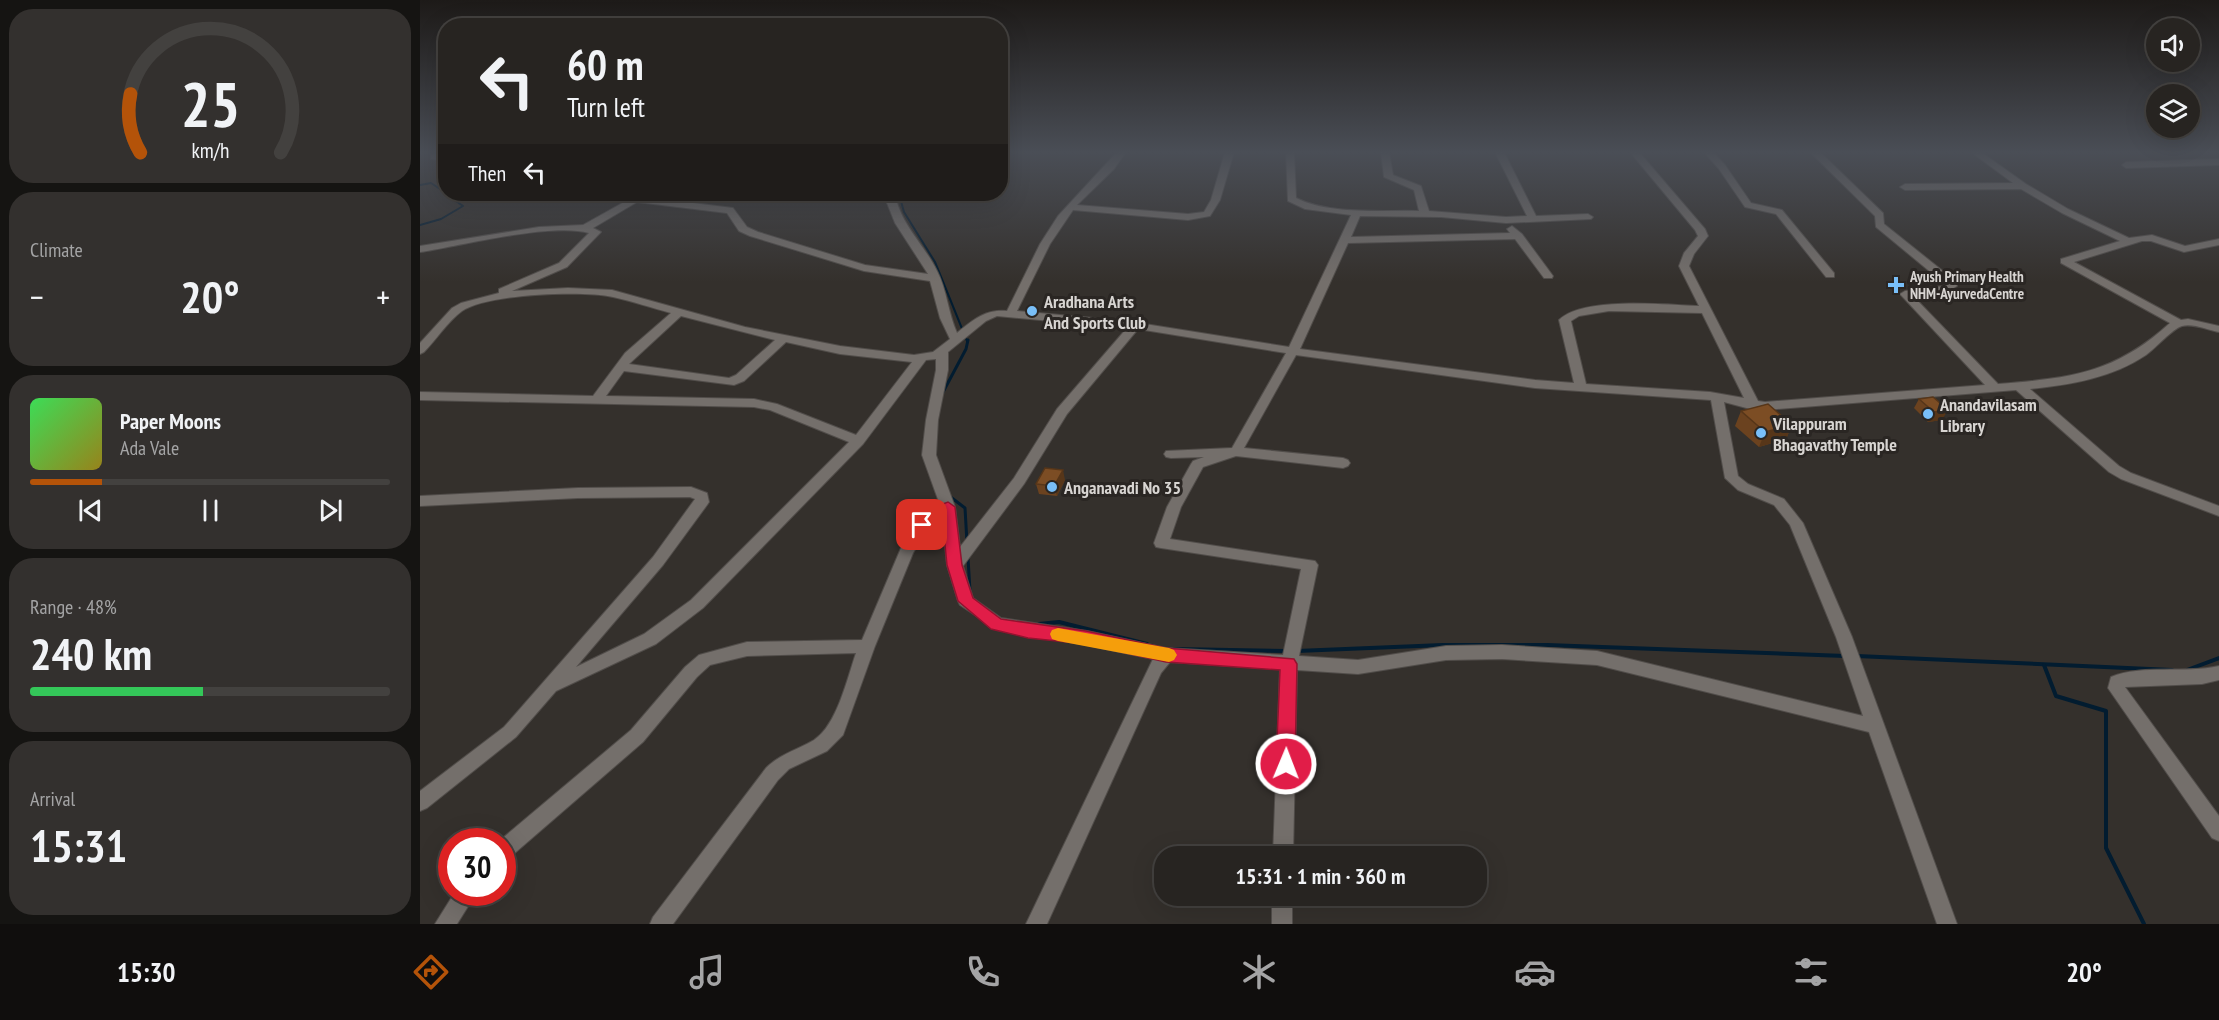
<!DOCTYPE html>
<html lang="en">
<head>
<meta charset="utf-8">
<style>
	body { margin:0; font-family:"PT Sans Narrow",sans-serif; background:#33302e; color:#f1f3f6; height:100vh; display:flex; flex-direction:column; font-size:22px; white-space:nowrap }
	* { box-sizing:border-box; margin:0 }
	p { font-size:20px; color:#a4a4a5 }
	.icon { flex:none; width:33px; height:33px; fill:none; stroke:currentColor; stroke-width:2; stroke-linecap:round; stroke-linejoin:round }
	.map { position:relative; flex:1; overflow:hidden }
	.panel { display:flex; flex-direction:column; gap:9px; padding:9px; background:#151412; width:420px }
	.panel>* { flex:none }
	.hud { position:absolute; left:18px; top:18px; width:570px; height:183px; border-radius:24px; box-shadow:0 6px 24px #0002,0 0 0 2px #43413f; background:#272421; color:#f1f3f6; overflow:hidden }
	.fabs { position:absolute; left:1726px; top:18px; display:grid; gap:12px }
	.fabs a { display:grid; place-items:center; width:54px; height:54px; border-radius:50%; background:#272421; box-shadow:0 6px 24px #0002,0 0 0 2px #43413f; font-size:30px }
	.speed { position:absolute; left:18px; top:828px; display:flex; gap:12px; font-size:30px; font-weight:700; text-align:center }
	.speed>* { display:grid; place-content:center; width:78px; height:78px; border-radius:50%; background:#272421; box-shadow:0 6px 24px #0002,0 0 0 2px #43413f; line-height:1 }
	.speed .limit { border:9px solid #d22; background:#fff; color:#111 }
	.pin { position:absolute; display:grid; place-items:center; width:51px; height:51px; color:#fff; margin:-26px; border-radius:12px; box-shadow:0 3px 9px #0006 }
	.me { position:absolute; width:66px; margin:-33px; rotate:1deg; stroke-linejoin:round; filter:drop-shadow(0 0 4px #0008) }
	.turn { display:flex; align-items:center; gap:21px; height:126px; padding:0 30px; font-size:27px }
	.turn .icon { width:78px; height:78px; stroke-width:2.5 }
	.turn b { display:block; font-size:42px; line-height:51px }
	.then { display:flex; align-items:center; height:57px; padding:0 30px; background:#0003; gap:12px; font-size:22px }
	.big { font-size:45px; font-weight:700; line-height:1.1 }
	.panel .tile { flex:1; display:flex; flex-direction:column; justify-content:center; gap:9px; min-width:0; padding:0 21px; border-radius:24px; background:#33302e }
	.panel .dial { align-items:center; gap:0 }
	.dial svg { height:156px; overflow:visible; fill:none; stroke:#43413f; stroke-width:7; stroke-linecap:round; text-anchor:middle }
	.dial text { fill:#f1f3f6; stroke:none }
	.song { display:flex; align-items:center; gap:18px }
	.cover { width:72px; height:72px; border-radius:9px; background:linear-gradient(135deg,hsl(130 70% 55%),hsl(50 70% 35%)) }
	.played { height:6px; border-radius:3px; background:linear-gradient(90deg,#b45309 20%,#43413f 20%) }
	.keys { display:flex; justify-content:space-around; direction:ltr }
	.heat { display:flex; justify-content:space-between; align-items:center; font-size:33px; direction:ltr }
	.charge { height:9px; border-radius:4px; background:linear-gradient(90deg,#34c759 48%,#43413f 0) }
	.trip { position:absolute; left:734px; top:846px; width:333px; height:60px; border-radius:24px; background:#272421; box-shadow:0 6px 24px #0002,0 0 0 2px #43413f; font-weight:700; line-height:60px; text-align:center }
	.dock { display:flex; height:96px; justify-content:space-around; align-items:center; background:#100e0d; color:#a4a4a5 }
	.dock .icon { width:42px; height:42px }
	.dock .current { color:#b45309 }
	.dock b { font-size:27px; color:#f1f3f6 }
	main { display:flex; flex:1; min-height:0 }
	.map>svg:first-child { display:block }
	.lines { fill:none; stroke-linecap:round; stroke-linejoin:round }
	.stream-far2 { stroke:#021c30; stroke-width:2 }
	.stream-far1 { stroke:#021c30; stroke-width:3 }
	.stream { stroke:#021c30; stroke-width:4 }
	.minor-casing { stroke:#514d4a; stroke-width:2 }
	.minor { fill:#746f6b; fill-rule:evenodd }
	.wall { fill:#6b421f }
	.shaded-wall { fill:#573619 }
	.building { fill:#7c4d24; stroke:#573619; stroke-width:1.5 }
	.route { fill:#e11d48; stroke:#92132f; stroke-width:1.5 }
	.slow { fill:#f59e0b }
	.poi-dot { fill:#79bff8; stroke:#2a2623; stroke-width:2 }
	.labels { text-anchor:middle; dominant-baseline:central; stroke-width:6; stroke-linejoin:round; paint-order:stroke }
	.far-poi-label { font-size:15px; font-weight:bold; fill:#d8d5d2; stroke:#2a2623; text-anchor:start }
	.poi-label { font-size:18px; font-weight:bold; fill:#d8d5d2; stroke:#2a2623; text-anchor:start }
</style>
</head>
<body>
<main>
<section class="panel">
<div class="tile dial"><svg viewBox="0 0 100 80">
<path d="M14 69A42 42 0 1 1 86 69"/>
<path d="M14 69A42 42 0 0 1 9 39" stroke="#b45309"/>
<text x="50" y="56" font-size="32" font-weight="700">25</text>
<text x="50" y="72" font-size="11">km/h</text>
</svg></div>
<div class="tile"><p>Climate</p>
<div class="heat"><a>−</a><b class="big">20°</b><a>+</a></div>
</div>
<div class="tile">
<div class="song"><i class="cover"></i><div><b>Paper Moons</b><p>Ada Vale</p></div></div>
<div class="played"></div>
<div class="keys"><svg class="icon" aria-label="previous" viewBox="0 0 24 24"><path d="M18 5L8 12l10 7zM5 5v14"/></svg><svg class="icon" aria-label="pause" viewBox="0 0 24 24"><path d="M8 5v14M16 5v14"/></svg><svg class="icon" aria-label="next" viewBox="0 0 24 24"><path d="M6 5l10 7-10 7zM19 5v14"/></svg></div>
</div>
<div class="tile"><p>Range · 48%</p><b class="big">240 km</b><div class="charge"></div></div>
<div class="tile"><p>Arrival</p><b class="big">15:31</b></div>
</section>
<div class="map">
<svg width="1799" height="924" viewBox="0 0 1799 924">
	<rect width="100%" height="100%" fill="#34302c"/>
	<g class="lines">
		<!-- stream-far2 -->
		<g class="stream-far2">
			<polyline points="0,185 11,183 26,193"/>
			<polyline points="479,194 484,212 515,262 547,341"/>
			<polyline points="0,225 21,219 43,206 26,194"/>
		</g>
		<!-- stream-far1 -->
		<g class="stream-far1">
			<polyline points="522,394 546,349 548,340"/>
			<polyline points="528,495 545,508 547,543"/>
			<polyline points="548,558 550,591"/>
		</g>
		<!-- stream -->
		<g class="stream">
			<polyline points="619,624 639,622 727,644"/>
			<polyline points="754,649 867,651"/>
			<polyline points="877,651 1023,645 1127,645 1425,656"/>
			<polyline points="1437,656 1752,670"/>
			<polyline points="1624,665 1636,696 1686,711 1686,848 1724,924"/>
			<polyline points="1767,670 1799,658"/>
		</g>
		<!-- minor casing -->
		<g class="minor-casing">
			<g id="minor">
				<path d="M697,152H706L694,169L657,205L768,214L784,212L791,200L805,152H814L800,200L790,216L768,220L653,210L630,244L597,311L706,321L869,347L931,215L885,209L868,201L866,152H874L876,198C910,215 962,210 999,211L994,190L964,177L961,152H969L973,175L1001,186L1009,211L1086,217L1107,216L1075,152H1084L1116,216L1168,214L1173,217L1171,219L1086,223L1021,217L940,216L931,237L1090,233L1087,229L1092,226L1102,234L1133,276L1132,278H1124L1095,239L928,243L880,349L1115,380L1154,383L1139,320C1163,296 1246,305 1279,306L1259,266L1264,253L1278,236L1275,230L1210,152H1219L1285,229L1288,236L1274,254L1269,266L1338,401L1345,402L1565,385L1480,294L1485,291L1524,286L1525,284L1456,227L1455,216L1390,152H1400L1463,213L1464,224L1534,280L1537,286L1527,292L1493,296L1578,384C1650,378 1694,374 1750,323L1641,263V259L1700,241L1642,213L1601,189L1485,190L1480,187L1485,184L1593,183L1551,152H1561L1606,184L1648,209L1709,238L1732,235L1765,246L1799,239V245L1764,252L1731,241H1722L1654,262L1761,320L1768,319L1799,326V332C1788,330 1773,323 1762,326C1752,329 1736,348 1726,355C1692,378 1650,385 1610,389L1699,466L1711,473L1799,506V516L1701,479L1689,472L1596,390L1345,410H1334L1304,402L1318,476L1328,484L1364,499L1383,523L1432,637L1537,924H1517L1449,732L1177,665L1082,659L1026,660L938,674L877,670L873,856H853L860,669L750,662L741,673L627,924H606L733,659L667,645L577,630L540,605L538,601L527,565L522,517L511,523L493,553L455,646L423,735L407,751L369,769L358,780L253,924H230L233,917L346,768C360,754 377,750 394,740C417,725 427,679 436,653L327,656L290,665L277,677L223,742L89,858L82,860V842H78L211,730L265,667L279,655L327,642L442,640L481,548L501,515L520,505L502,455L506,420L516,370V359L506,360L443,444L283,608L236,644L136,691L96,737L7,808L0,811V791L84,727L233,557L275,499L270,497L158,498L0,506V496L158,488L271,487L287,493L289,502L287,505L243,565L156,667L224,634L271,600L429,442L350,410L334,407L0,400V392L173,396L205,353L251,313C232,308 212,301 193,297C162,290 67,294 42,311C28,321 16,340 4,352L0,354V343L32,308L41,303L79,293V289L139,263L169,233C132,222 41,246 0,252V246L119,227L163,225L206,201L173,197L169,194L214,196L219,194L224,197L313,208L327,227L338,232L445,265L508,274L475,223L467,203L466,194H475C480,224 504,244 517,271C527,290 528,313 537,333C553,320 565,309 587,311L620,244L638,216ZM217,202L307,213L319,231L330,236L444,271L510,281L520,318L530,339L513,352L494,355L420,346L325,327L192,290L148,288L92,291L147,267L181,232L173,228ZM1189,311L1282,313L1324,398L1290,392L1166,384L1151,321L1159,316ZM261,316L355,340L316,375L309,378L209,364ZM577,316L707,328L637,409L594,478L540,547L535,507L516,455L518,420L528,370V352L566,321ZM718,329L866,353L812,448L746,451L744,454L746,457L751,458L784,457L773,461L771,464L747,507L734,543L736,547L741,548L881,569L863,655L746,648L667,631L581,618L553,598L543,566L604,484L647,414ZM366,342L420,354L492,362L436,435L357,404L334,399L186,396L204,371L314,385L324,381ZM876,355L1115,388L1291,400L1305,478L1318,490L1354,505L1370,525L1416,637L1443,716L1177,651L1082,645L1026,646L938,660L879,656L898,565L895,561L750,539L761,507L783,467L816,456L923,468L928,466L930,463L928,460L923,458L824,448Z"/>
				<polygon points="1284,152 1293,152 1305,165 1331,203 1362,210 1414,273 1414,277 1406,277 1356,214 1325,207 1299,169"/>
				<polygon points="14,154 26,155 26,161 11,159 11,155"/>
				<polygon points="1799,159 1799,165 1706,168 1702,165 1706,162"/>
				<path d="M1799,666V680L1782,684L1705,687L1799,816V841L1792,838L1688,688L1691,677C1722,664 1765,674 1799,666Z"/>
				<polygon points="35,892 57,892 37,924 15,924"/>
				<rect x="852" y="896" width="20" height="28"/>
			</g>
		</g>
		<!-- minor -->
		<use href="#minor" class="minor"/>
	</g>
	<!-- wall -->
	<g class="wall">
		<polygon points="1499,399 1522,420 1508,422 1494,408"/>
		<polygon points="1321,411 1372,425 1366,439 1339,447 1315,426"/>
		<polygon points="645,480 637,496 619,494 616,484"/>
	</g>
	<!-- shaded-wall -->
	<g class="shaded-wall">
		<polygon points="1528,410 1522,420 1508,422 1514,412"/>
		<polygon points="1372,425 1366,439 1339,447 1345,432"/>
		<polygon points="643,470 645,480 637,496 634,486"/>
	</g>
	<!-- building -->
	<g class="building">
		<polygon points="1513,397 1528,410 1514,412 1499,399"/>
		<polygon points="1348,404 1372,425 1345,432 1321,411"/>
		<polygon points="625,468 643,470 634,486 616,484"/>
	</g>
	<!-- sky -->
	<linearGradient id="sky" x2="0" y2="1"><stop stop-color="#1d1a18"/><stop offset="0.54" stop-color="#4a4e56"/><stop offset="1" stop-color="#4a4e56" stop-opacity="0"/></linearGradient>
	<rect width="1799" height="282" fill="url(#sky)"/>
	<!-- route -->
	<polygon class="route" points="528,502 535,507 542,565 553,598 581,619 666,631 746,648 874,659 877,664 875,764 872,770 866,773 859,770 856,764 860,670 746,662 666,644 608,638 571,629 538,601 527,565 522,515 502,531 494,525 507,510"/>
	<!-- slow -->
	<polygon class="slow" points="638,628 749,648 754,650 757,655 754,660 749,662 638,641 632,639 630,634 632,630"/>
	<!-- markers -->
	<g class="poi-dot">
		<path d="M1473 276h6v6h6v6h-6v6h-6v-6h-6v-6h6z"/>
		<circle cx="612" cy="311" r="6"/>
		<circle cx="1508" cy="414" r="6"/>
		<circle cx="1341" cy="433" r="6"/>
		<circle cx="632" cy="487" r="6"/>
	</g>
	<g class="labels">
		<!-- far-poi labels -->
		<g class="far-poi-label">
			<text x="1490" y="276">Ayush Primary Health<tspan x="1490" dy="17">NHM-AyurvedaCentre</tspan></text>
		</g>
		<!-- poi labels -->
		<g class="poi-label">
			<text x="624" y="301">Aradhana Arts<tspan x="624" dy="21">And Sports Club</tspan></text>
			<text x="1520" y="404">Anandavilasam<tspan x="1520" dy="21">Library</tspan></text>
			<text x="1353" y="423">Vilappuram<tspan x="1353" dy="21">Bhagavathy Temple</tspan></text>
			<text x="644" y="487">Anganavadi No 35</text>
		</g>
	</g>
</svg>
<div class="fabs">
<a><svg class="icon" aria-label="sound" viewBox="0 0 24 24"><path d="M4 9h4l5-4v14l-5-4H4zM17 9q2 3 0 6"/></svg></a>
<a><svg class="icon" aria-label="layers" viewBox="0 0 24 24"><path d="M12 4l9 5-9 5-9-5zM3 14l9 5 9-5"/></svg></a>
</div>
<div class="speed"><div class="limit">30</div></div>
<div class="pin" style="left:502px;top:525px;background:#d93025"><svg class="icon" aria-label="arrive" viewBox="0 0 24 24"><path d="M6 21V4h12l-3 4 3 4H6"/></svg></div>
<svg class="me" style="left:866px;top:764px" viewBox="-20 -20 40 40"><circle r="17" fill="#e11d48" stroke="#fff" stroke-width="3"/><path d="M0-11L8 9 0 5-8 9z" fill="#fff"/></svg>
<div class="trip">15:31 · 1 min · 360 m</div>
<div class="hud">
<div class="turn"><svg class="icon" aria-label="left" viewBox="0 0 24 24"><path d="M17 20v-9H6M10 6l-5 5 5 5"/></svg><div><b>60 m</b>Turn left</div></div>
<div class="then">Then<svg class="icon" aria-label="left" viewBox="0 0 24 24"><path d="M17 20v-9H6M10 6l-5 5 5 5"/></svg></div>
</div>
</div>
</main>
<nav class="dock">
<b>15:30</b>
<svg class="icon current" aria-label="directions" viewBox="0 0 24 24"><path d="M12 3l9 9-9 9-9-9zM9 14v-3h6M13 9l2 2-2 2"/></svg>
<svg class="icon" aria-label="music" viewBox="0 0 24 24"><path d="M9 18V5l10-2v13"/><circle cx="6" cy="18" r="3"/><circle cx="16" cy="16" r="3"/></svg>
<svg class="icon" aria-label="phone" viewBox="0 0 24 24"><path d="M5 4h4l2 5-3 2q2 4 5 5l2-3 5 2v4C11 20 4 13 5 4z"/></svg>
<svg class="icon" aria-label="climate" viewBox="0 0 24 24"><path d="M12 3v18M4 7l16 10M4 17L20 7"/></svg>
<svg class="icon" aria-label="car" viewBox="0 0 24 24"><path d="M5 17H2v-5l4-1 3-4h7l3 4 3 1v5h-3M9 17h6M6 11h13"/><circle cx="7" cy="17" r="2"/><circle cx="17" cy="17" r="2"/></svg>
<svg class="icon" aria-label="filters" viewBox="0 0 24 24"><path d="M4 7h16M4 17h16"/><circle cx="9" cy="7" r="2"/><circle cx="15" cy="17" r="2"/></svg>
<b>20°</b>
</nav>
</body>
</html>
